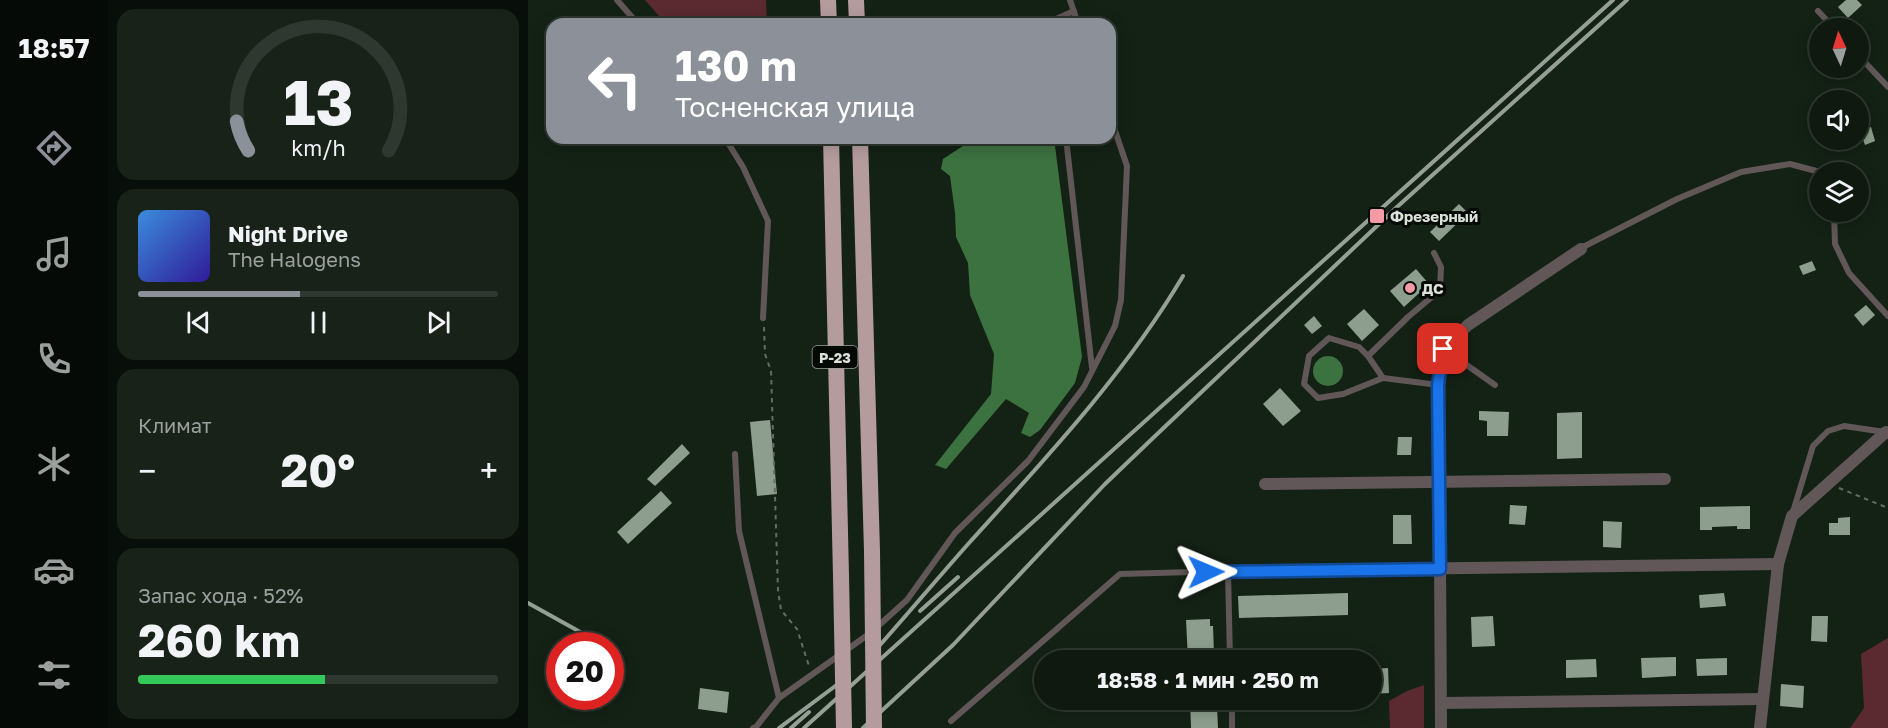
<!DOCTYPE html>
<html lang="ru">
<head>
<meta charset="utf-8">
<style>
	body { margin:0; font-family:"Golos Text",sans-serif; background:#182219; color:#f1f3f6; height:100vh; display:flex; flex-direction:column; font-size:22px; white-space:nowrap }
	* { box-sizing:border-box; margin:0 }
	p { font-size:20px; color:#9ba09f }
	.icon { flex:none; width:33px; height:33px; fill:none; stroke:currentColor; stroke-width:2; stroke-linecap:round; stroke-linejoin:round }
	.map { position:relative; flex:1; overflow:hidden }
	.details { display:flex; flex-direction:column; gap:9px; padding:9px; background:#080e09; width:420px }
	.details>* { flex:none }
	.top-card { position:absolute; left:18px; top:18px; width:570px; height:126px; border-radius:18px; box-shadow:0 3px 15px #0003,0 0 0 2px #2f3830; background:#8c9099; color:#fff; overflow:hidden }
	.needle { width:39px; rotate:356deg }
	.buttons { position:absolute; left:1281px; top:18px; display:grid; gap:12px }
	.buttons a { display:grid; place-items:center; width:60px; height:60px; border-radius:50%; background:#0f1910; box-shadow:0 3px 15px #0003,0 0 0 2px #2f3830; font-size:30px }
	.speed { position:absolute; left:18px; top:632px; display:flex; gap:12px; font-size:30px; font-weight:700; text-align:center }
	.speed>* { display:grid; place-content:center; width:78px; height:78px; border-radius:50%; background:#0f1910; box-shadow:0 3px 15px #0003,0 0 0 2px #2f3830; line-height:1 }
	.speed .limit { border:9px solid #d22; background:#fff; color:#111 }
	.pin { position:absolute; display:grid; place-items:center; width:51px; height:51px; color:#fff; margin:-26px; border-radius:12px; box-shadow:0 3px 9px #0006 }
	.me { position:absolute; width:66px; margin:-33px; rotate:89deg; stroke-linejoin:round; filter:drop-shadow(0 0 4px #0008) }
	.turn { display:flex; align-items:center; gap:21px; height:126px; padding:0 30px; font-size:27px }
	.turn .icon { width:78px; height:78px; stroke-width:2.5 }
	.turn b { display:block; font-size:42px; line-height:51px }
	.big { font-size:45px; font-weight:700; line-height:1.1 }
	.details .tile { flex:1; display:flex; flex-direction:column; justify-content:center; gap:9px; min-width:0; padding:0 21px; border-radius:18px; background:#182219 }
	.details .dial { align-items:center; gap:0 }
	.dial svg { height:156px; overflow:visible; fill:none; stroke:#2f3830; stroke-width:7; stroke-linecap:round; text-anchor:middle }
	.dial text { fill:#f1f3f6; stroke:none }
	.song { display:flex; align-items:center; gap:18px }
	.cover { width:72px; height:72px; border-radius:9px; background:linear-gradient(135deg,hsl(210 70% 55%),hsl(250 70% 35%)) }
	.played { height:6px; border-radius:3px; background:linear-gradient(90deg,#8c9099 45%,#2f3830 45%) }
	.keys { display:flex; justify-content:space-around; direction:ltr }
	.heat { display:flex; justify-content:space-between; align-items:center; font-size:33px; direction:ltr }
	.charge { height:9px; border-radius:4px; background:linear-gradient(90deg,#34c759 52%,#2f3830 0) }
	.trip { position:absolute; left:506px; top:650px; width:348px; height:60px; border-radius:30px; background:#0f1910; box-shadow:0 3px 15px #0003,0 0 0 2px #2f3830; font-weight:700; line-height:60px; text-align:center }
	main { display:flex; flex:1; min-height:0 }
	.menu { display:flex; flex-direction:column; width:108px; justify-content:space-around; align-items:center; background:#060a06; color:#9ba09f }
	.menu .icon { width:42px; height:42px }
	.menu .selected { color:#8c9099 }
	.menu b { font-size:27px; color:#f1f3f6 }
	.map>svg:first-child { display:block }
	.green { fill:#5b2a31 }
	.water { fill:#3c7140 }
	.building { fill:#8d9e8e }
	.lines { fill:none; stroke-linecap:round; stroke-linejoin:round }
	.path { stroke:#636e63; stroke-width:2; stroke-dasharray:4.5 4.5; stroke-linecap:butt }
	.service { stroke:#615758; stroke-width:6 }
	.minor { stroke:#615758; stroke-width:12 }
	.trunk { stroke:#b49c9e; stroke-width:16 }
	.rail { stroke:#969f96; stroke-width:4 }
	.trunk-bridge { stroke:#b49c9e; stroke-width:16 }
	.route-casing { stroke:#114b97; stroke-width:15 }
	.route { stroke:#1a73e8; stroke-width:10 }
	.poi-dot { fill:#f49aa5; stroke:#050905; stroke-width:2 }
	.labels { text-anchor:middle; dominant-baseline:central; stroke-width:6; stroke-linejoin:round; paint-order:stroke }
	.shield { fill:#050905; stroke:#99a099; stroke-width:1.5 }
	.shield-label { font-size:14px; font-weight:bold; fill:#d9e1d9 }
	.poi-label { font-size:15px; font-weight:bold; fill:#d9e1d9; stroke:#050905; text-anchor:start }
</style>
</head>
<body>
<main>
<nav class="menu">
<b>18:57</b>
<svg class="icon selected" aria-label="directions" viewBox="0 0 24 24"><path d="M12 3l9 9-9 9-9-9zM9 14v-3h6M13 9l2 2-2 2"/></svg>
<svg class="icon" aria-label="music" viewBox="0 0 24 24"><path d="M9 18V5l10-2v13"/><circle cx="6" cy="18" r="3"/><circle cx="16" cy="16" r="3"/></svg>
<svg class="icon" aria-label="phone" viewBox="0 0 24 24"><path d="M5 4h4l2 5-3 2q2 4 5 5l2-3 5 2v4C11 20 4 13 5 4z"/></svg>
<svg class="icon" aria-label="climate" viewBox="0 0 24 24"><path d="M12 3v18M4 7l16 10M4 17L20 7"/></svg>
<svg class="icon" aria-label="car" viewBox="0 0 24 24"><path d="M5 17H2v-5l4-1 3-4h7l3 4 3 1v5h-3M9 17h6M6 11h13"/><circle cx="7" cy="17" r="2"/><circle cx="17" cy="17" r="2"/></svg>
<svg class="icon" aria-label="filters" viewBox="0 0 24 24"><path d="M4 7h16M4 17h16"/><circle cx="9" cy="7" r="2"/><circle cx="15" cy="17" r="2"/></svg>
</nav>
<section class="details">
<div class="tile dial"><svg viewBox="0 0 100 80">
<path d="M14 69A42 42 0 1 1 86 69"/>
<path d="M14 69A42 42 0 0 1 8 54" stroke="#8c9099"/>
<text x="50" y="56" font-size="32" font-weight="700">13</text>
<text x="50" y="72" font-size="11">km/h</text>
</svg></div>
<div class="tile">
<div class="song"><i class="cover"></i><div><b>Night Drive</b><p>The Halogens</p></div></div>
<div class="played"></div>
<div class="keys"><svg class="icon" aria-label="previous" viewBox="0 0 24 24"><path d="M18 5L8 12l10 7zM5 5v14"/></svg><svg class="icon" aria-label="pause" viewBox="0 0 24 24"><path d="M8 5v14M16 5v14"/></svg><svg class="icon" aria-label="next" viewBox="0 0 24 24"><path d="M6 5l10 7-10 7zM19 5v14"/></svg></div>
</div>
<div class="tile"><p>Климат</p>
<div class="heat"><a>−</a><b class="big">20°</b><a>+</a></div>
</div>
<div class="tile"><p>Запас хода · 52%</p><b class="big">260 km</b><div class="charge"></div></div>
</section>
<div class="map">
<svg width="1360" height="728" viewBox="0 0 1360 728">
	<rect width="100%" height="100%" fill="#142115"/>
	<!-- green -->
	<g class="green">
		<polygon points="117,0 238,0 239,24 138,24"/>
		<polygon points="1360,638 1360,728 1322,728 1336,708 1333,654"/>
		<polygon points="896,685 896,728 862,728 861,701 879,691"/>
	</g>
	<!-- water -->
	<g class="water">
		<polygon points="447,138 526,138 554,357 547,383 512,430 502,437 493,433 501,413 478,399 418,469 407,465 463,394 466,354 442,295 440,263 428,237 427,213 422,176 413,169 415,159"/>
		<circle cx="800" cy="371" r="15"/>
	</g>
	<!-- building -->
	<g class="building">
		<polygon points="1318,0 1329,0 1334,5 1320,18 1310,7"/>
		<polygon points="1343,127 1347,141 1337,145 1332,131"/>
		<polygon points="931,204 940,213 911,241 902,232"/>
		<polygon points="1284,261 1288,270 1275,275 1271,266"/>
		<polygon points="888,269 901,284 876,307 862,291"/>
		<polygon points="1338,305 1347,315 1335,326 1326,315"/>
		<polygon points="836,309 851,325 834,341 819,324"/>
		<polygon points="786,316 794,326 784,334 776,325"/>
		<polygon points="752,388 773,411 755,426 735,404"/>
		<polygon points="951,411 981,412 980,436 959,436 959,421 951,420"/>
		<polygon points="1054,412 1054,458 1029,459 1029,413"/>
		<polygon points="242,420 249,494 229,496 222,422"/>
		<polygon points="870,437 884,437 883,455 869,455"/>
		<polygon points="154,444 162,453 127,486 119,479"/>
		<polygon points="133,491 144,503 100,544 89,532"/>
		<polygon points="982,505 999,506 997,525 981,524"/>
		<polygon points="1222,506 1222,529 1209,529 1209,526 1184,527 1184,530 1172,530 1172,507"/>
		<polygon points="865,515 883,515 884,544 865,544"/>
		<polygon points="1322,517 1322,535 1301,535 1301,523 1310,523 1310,518"/>
		<polygon points="1075,521 1094,522 1093,548 1075,547"/>
		<polygon points="820,593 820,615 711,618 710,596"/>
		<polygon points="1196,593 1198,606 1172,608 1171,595"/>
		<polygon points="965,616 967,646 944,647 943,617"/>
		<polygon points="1284,616 1300,616 1299,642 1283,641"/>
		<polygon points="682,619 682,626 685,626 686,654 683,654 683,660 660,660 658,620"/>
		<polygon points="1148,657 1148,676 1114,678 1113,658"/>
		<polygon points="1199,658 1199,675 1169,676 1168,659"/>
		<polygon points="1068,659 1069,677 1038,678 1038,660"/>
		<polygon points="860,668 861,693 843,694 843,669"/>
		<polygon points="1253,684 1276,686 1275,708 1252,706"/>
		<polygon points="172,688 201,692 199,713 170,709"/>
		<polygon points="662,699 685,699 685,705 689,705 690,728 663,728"/>
	</g>
	<g class="lines">
		<!-- path -->
		<g class="path">
			<polyline points="236,327 237,354 243,371 250,590 253,610 269,629 281,666"/>
			<polyline points="1311,488 1360,508"/>
		</g>
		<!-- service -->
		<g class="service">
			<polyline points="89,0 110,24"/>
			<polyline points="542,0 550,24"/>
			<polyline points="1290,11 1306,28"/>
			<polyline points="519,23 546,11"/>
			<polyline points="1330,55 1360,87"/>
			<polyline points="197,138 215,167 240,221 235,318"/>
			<polyline points="538,138 564,368"/>
			<polyline points="1306,212 1307,244 1321,273 1360,316"/>
			<polyline points="1053,248 1149,199 1213,172 1262,164 1292,172"/>
			<polyline points="916,349 967,385"/>
			<polyline points="840,356 880,317 912,290 913,267 906,253"/>
			<polyline points="855,378 840,356 831,347 801,338 781,356 776,384 790,398 815,394 855,378 911,385"/>
			<polyline points="207,454 211,531 251,698 228,727 225,728"/>
			<polyline points="1265,512 1285,446 1300,431 1316,426 1357,432"/>
			<polyline points="349,627 379,600 427,533 500,461 556,387 587,326 593,300 599,166 582,116"/>
			<polyline points="251,698 341,634"/>
			<polyline points="704,699 704,728"/>
			<polyline points="423,721 592,574 700,571 702,660"/>
		</g>
		<!-- minor -->
		<g class="minor">
			<polyline points="737,484 1137,479"/>
			<polyline points="700,571 1250,564"/>
			<polyline points="913,703 1235,699"/>
			<polyline points="913,728 911,385 915,349 940,325 1053,249"/>
			<polyline points="1232,728 1250,564 1264,516 1358,432 1360,433"/>
		</g>
		<!-- trunk -->
		<g class="trunk">
			<polyline points="300,0 301,24"/>
			<polyline points="328,0 329,24"/>
			<polyline points="303,138 313,576"/>
			<polyline points="332,138 344,551"/>
		</g>
		<!-- rail -->
		<g class="rail">
			<polyline points="0,603 54,633"/>
			<polyline points="392,611 430,577"/>
			<path d="M345,653C377,617 409,579 441,543C517,459 597,374 655,276"/>
			<polyline points="251,728 314,681"/>
			<polyline points="263,728 281,712"/>
			<polyline points="276,728 1085,0"/>
			<polyline points="335,728 425,645 577,484 625,438 869,207 1099,0"/>
		</g>
		<!-- trunk-bridge -->
		<g class="trunk-bridge">
			<polyline points="344,551 346,728"/>
			<polyline points="313,576 316,728"/>
		</g>
	</g>
	<g class="lines">
		<!-- route casing -->
		<g class="route-casing">
			<polyline id="route" points="678,572 912,569 910,385 915,349"/>
		</g>
		<!-- route -->
		<use href="#route" class="route"/>
	</g>
	<!-- markers -->
	<g class="poi-dot">
		<rect x="841" y="208" width="16" height="16" rx="3"/>
		<circle cx="882" cy="288" r="6"/>
	</g>
	<g class="labels">
		<!-- shield labels -->
		<rect class="shield" x="284.5" y="346" width="45" height="22" rx="4.5"/>
		<g class="shield-label">
			<text x="307" y="357">Р-23</text>
		</g>
		<!-- poi labels -->
		<g class="poi-label">
			<text x="862" y="216">Фрезерный</text>
			<text x="894" y="288">ДС</text>
		</g>
	</g>
</svg>
<div class="buttons">
<a><svg class="needle" viewBox="-14 -14 28 28"><path d="M0-13l5 13h-10z" fill="#e53935"/><path d="M0 13l5-13h-10z" fill="#9ba09f"/></svg></a>
<a><svg class="icon" aria-label="sound" viewBox="0 0 24 24"><path d="M4 9h4l5-4v14l-5-4H4zM17 9q2 3 0 6"/></svg></a>
<a><svg class="icon" aria-label="layers" viewBox="0 0 24 24"><path d="M12 4l9 5-9 5-9-5zM3 14l9 5 9-5"/></svg></a>
</div>
<div class="speed"><div class="limit">20</div></div>
<div class="pin" style="left:915px;top:349px;background:#d93025"><svg class="icon" aria-label="arrive" viewBox="0 0 24 24"><path d="M6 21V4h12l-3 4 3 4H6"/></svg></div>
<svg class="me" style="left:678px;top:572px" viewBox="-20 -20 40 40"><path d="M0-17L14 15 0 8-14 15z" fill="#1a73e8" stroke="#fff" stroke-width="4"/></svg>
<div class="trip">18:58 · 1 мин · 250 m</div>
<div class="top-card">
<div class="turn"><svg class="icon" aria-label="left" viewBox="0 0 24 24"><path d="M17 20v-9H6M10 6l-5 5 5 5"/></svg><div><b>130 m</b>Тосненская улица</div></div>
</div>
</div>
</main>
</body>
</html>
